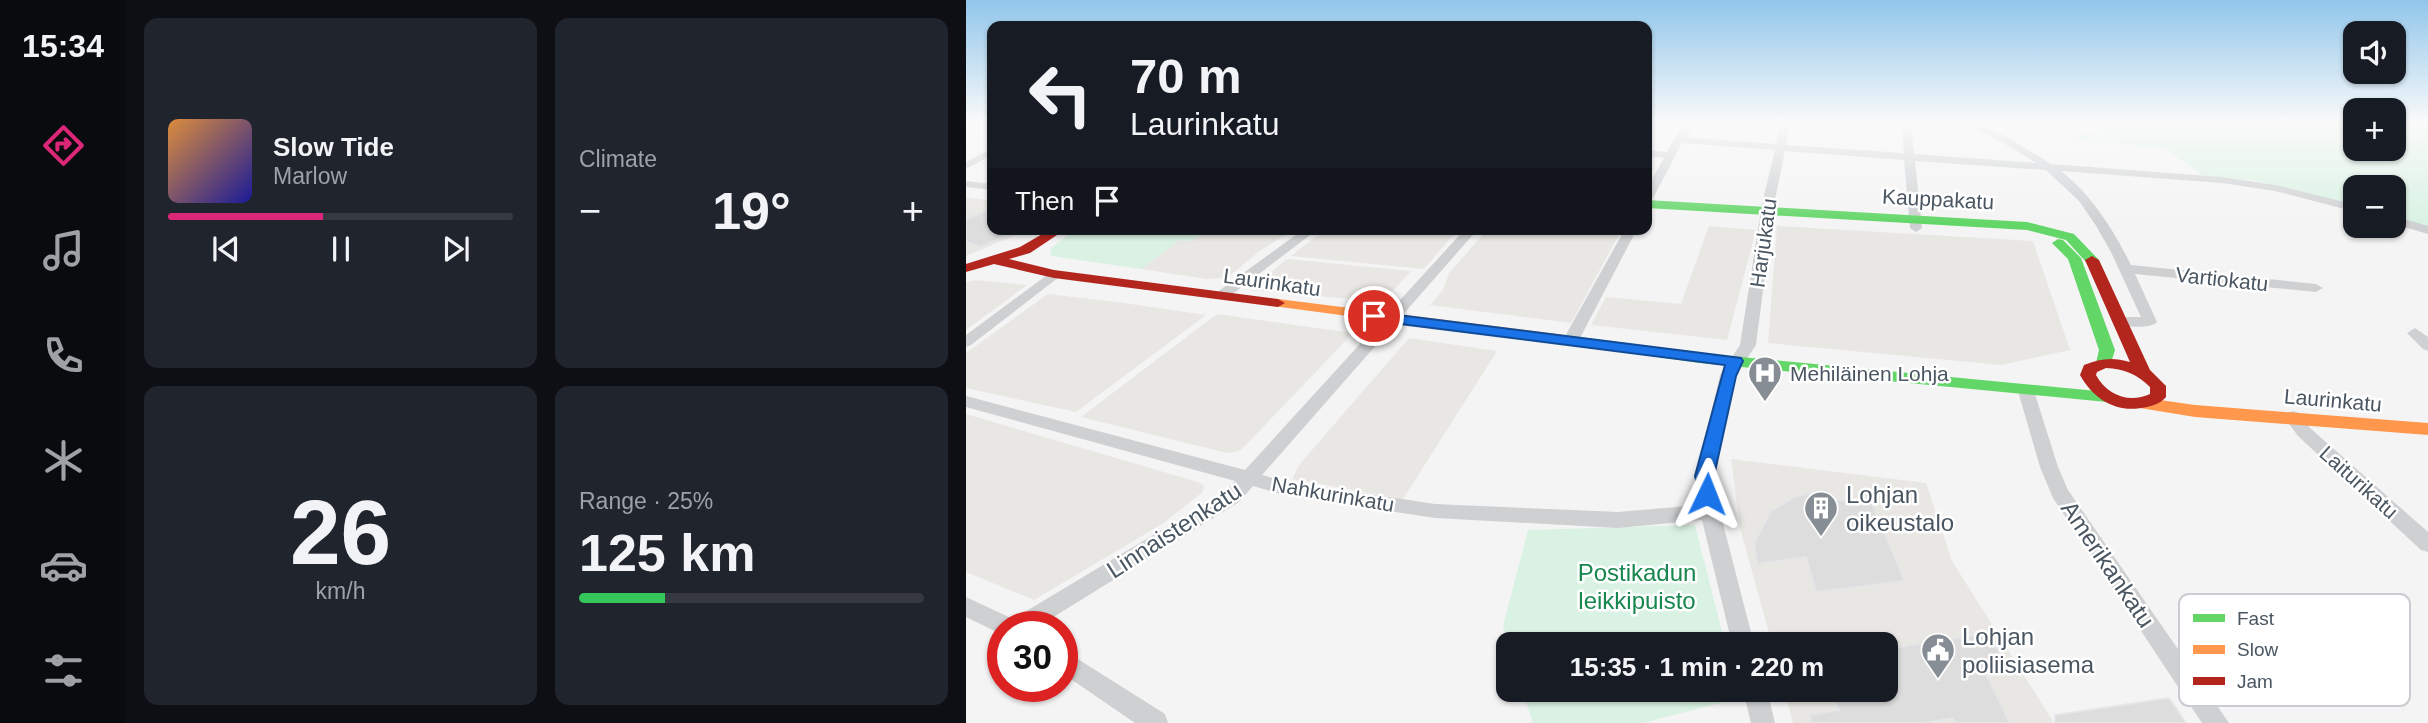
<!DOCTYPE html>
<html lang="en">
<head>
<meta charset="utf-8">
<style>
	body { margin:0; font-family:Arial,sans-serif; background:#20242c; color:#f1f3f6; height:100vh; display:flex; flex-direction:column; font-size:26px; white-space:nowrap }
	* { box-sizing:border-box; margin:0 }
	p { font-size:23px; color:#9ea1a6 }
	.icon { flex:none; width:38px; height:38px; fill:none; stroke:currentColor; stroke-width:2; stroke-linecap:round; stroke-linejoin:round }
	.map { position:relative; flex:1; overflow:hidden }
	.panel { display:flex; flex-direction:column; gap:18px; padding:18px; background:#0d0f14; width:840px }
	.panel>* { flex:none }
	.hud { position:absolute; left:21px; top:21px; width:665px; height:214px; border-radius:14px; box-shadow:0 2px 5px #0004; background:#171b24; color:#f1f3f6; overflow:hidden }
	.buttons { position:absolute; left:1377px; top:21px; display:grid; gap:14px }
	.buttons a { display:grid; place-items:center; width:63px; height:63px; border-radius:14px; background:#171b24; box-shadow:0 2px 5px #0004; font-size:35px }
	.speed { position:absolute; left:21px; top:611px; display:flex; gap:14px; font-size:35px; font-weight:700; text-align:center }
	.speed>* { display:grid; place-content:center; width:91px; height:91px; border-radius:50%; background:#171b24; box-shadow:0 2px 5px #0004; line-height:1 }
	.speed .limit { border:10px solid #d22; background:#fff; color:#111 }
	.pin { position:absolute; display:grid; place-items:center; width:60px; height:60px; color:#fff; margin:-30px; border:4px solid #fff; border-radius:50%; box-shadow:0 2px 7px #0007 }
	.me { position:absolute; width:77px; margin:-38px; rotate:2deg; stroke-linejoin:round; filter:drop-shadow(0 0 5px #0008) }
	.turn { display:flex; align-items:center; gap:24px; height:147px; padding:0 28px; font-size:32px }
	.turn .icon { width:91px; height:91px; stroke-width:2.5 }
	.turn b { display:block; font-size:49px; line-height:60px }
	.then { display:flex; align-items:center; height:66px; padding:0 28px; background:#0003; gap:14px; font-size:26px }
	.big { font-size:52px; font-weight:700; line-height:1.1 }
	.panel .widget { flex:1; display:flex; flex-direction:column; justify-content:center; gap:10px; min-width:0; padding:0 24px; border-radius:14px; background:#20242c }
	.panel .dial { align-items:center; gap:0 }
	.dial b { font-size:91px; line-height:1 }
	.song { display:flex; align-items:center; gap:21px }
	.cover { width:84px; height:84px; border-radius:10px; background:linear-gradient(135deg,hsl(30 70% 55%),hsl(240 70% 35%)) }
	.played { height:7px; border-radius:4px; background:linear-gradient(90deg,#db2777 45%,#363941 45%) }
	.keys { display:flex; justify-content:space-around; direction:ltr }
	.heat { display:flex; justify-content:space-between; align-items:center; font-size:38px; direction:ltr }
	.charge { height:10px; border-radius:5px; background:linear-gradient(90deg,#34c759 25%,#363941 0) }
	.panel .tiles { flex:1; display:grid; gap:18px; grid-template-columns:repeat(2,1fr) }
	.trip { position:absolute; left:530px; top:632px; width:402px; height:70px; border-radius:14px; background:#171b24; box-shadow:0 2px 5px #0004; font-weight:700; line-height:70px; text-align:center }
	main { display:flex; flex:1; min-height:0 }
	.menu { display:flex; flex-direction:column; width:126px; justify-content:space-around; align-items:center; background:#090b0e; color:#9ea1a6 }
	.menu .icon { width:49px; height:49px }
	.menu .active { color:#db2777 }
	.menu b { font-size:32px; color:#f1f3f6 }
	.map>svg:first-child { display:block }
	.commercial { fill:#e8e7e3 }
	.green { fill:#d9f2e3 }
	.building { fill:#ddddde; stroke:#e5e6e7; stroke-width:2 }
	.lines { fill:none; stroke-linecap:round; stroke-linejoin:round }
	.street { fill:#ced0d2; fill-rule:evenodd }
	.fast { fill:#63d668; fill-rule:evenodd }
	.slow { fill:#ff974d; fill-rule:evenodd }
	.jam { fill:#b3261e; fill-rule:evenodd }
	.route { fill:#1a73e8; stroke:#114b97; stroke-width:2 }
	.labels { text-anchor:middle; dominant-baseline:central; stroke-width:5; stroke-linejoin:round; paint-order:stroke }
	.street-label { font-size:21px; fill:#4a5661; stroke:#fff }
	.poi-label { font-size:21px; fill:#4a5661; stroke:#fff; text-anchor:start }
	.near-poi-label { font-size:24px; fill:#4a5661; stroke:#fff; text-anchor:start }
	.near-street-label { font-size:24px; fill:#4a5661; stroke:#fff }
	.near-park-label { font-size:24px; fill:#17864f; stroke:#fff }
	.key { fill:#fff; stroke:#c9ccd0; stroke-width:2 }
	.key-label { font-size:19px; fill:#4a5661 }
</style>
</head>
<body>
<main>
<nav class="menu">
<b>15:34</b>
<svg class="icon active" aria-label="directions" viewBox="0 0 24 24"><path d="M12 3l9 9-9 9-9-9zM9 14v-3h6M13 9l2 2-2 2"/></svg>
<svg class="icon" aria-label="music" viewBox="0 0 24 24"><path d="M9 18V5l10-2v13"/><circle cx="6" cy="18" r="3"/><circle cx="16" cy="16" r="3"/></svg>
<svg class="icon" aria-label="phone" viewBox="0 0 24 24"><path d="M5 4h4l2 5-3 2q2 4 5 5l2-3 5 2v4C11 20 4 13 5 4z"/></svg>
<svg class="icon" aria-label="climate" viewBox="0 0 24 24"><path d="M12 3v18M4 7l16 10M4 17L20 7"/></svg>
<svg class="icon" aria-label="car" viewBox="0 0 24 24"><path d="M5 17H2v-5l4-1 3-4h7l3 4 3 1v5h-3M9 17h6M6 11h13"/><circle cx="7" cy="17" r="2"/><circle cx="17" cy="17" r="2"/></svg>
<svg class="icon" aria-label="filters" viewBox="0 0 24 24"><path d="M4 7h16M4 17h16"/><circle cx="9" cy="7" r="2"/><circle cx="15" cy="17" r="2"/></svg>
</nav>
<section class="panel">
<div class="tiles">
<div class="widget">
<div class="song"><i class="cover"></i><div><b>Slow Tide</b><p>Marlow</p></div></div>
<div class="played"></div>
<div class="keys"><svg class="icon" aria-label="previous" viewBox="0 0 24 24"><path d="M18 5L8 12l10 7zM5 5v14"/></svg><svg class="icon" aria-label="pause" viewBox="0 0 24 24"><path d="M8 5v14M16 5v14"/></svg><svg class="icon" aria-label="next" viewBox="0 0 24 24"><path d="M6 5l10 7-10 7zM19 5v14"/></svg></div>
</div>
<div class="widget"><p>Climate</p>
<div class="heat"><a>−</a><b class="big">19°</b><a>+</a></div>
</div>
<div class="widget dial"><b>26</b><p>km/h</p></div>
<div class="widget"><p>Range · 25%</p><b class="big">125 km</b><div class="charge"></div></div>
</div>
</section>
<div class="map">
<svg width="1462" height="723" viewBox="0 0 1462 723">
	<rect width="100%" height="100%" fill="#f4f4f4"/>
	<!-- commercial -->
	<g class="commercial">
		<polygon points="0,197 26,201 26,229 64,229 0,256"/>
		<polygon points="743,226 790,230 761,340 625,325 640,297 715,304"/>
		<polygon points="811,226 1067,241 1104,350 1035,365 802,343"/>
		<polygon points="243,229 329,229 295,250 261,278 240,279 175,269 213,240 226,241"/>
		<polygon points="360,229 492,229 458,269 325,256"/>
		<polygon points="522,229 656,229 605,323 464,305 477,290 483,273"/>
		<polygon points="321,259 445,271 417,302 284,290"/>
		<polygon points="9,280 61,285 0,330 0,282"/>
		<polygon points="82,294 151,302 240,315 110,412 0,388 0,353"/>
		<polygon points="251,314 387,333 276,449 269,452 261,453 115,417"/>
		<polygon points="443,338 531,351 437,499 326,479 333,465"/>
		<polygon points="0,414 232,482 238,486 237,492 196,524 68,600 0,572"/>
		<polygon points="765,459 960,483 986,561 1088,723 827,723 818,690 920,690 920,644 806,644 774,528"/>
	</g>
	<!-- green -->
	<g class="green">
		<polygon points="1154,122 1389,122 1390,149 1428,149 1428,122 1462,122 1462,227 1428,217 1428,187 1390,187 1389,206 1291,181 1236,175 1200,149 1103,139"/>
		<polygon points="110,229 243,229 226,241 213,240 175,269 85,256 84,249"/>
		<polygon points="729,525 759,644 542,644 537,626 562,530"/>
		<polygon points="556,690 770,690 773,698 677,723 567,723"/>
	</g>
	<!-- building -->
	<g class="building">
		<polygon points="26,208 26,229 55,229 15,247 0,242 0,219"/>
		<polygon points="861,489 865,499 892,502 895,497 903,496 939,581 850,592 840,557 791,564 788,543 805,511 828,497"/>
		<polygon points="1023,633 1041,666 1018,670 1044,723 990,723 987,718 958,723 845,723 844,715 873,710 865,690 920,690 920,649"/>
		<polygon points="1203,698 1220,723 1089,723 1089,715"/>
	</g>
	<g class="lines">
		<!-- street -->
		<g class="street">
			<path d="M718,122H728L720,137L810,144L815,122H825L820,145L938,153L935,122H945L948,154L1070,163L1034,141L994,122H1008L1041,137L1085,164L1256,177L1310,185L1390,205V212L1309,191L1256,183L1095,171C1126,195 1148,231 1165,265L1350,284L1357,288L1350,292L1169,274L1191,322C1182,330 1154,327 1145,320L1147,317H1175L1145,252L1129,224L1113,201L1080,170L949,161L956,228L950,232L944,228L938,160L819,151L808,204L790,345L770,375L748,476L754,512L788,644H766L736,520L652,528L469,518L318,495L287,486L273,502L73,626H37V635L0,617V597L47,619L259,492L269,481L0,407V396L279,470L499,229H512L296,475L318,481L469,504L652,512L733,505L730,476L754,375L774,345L796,204L809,150L716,143L687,198L681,201V188L698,158L681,156V150L701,152Z"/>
			<polygon points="26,148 26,155 0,169 0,162"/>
			<polygon points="0,181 26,184 26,190 0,187"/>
			<polygon points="1428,216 1462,226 1462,234 1428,224"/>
			<polygon points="338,229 352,229 260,299 250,299 248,296 250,293"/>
			<polygon points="659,229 671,229 613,340 605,345 600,343 597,340"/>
			<polygon points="88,270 95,274 93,277 5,345 0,347 0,335"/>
			<polygon points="1449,328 1462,337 1462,351 1457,349 1441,333"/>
			<polygon points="1060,386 1068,391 1092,467 1102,490 1263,723 1236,723 1087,498 1074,467 1052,391"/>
			<polygon points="1327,411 1333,413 1344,428 1462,532 1462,552 1455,550 1332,436 1318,417 1321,413"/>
			<polygon points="96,649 199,714 202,723 169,723 96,673"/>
			<polygon points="777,690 801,690 809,723 785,723"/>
		</g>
		<!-- fast -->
		<g class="fast">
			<polygon points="681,200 1061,222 1108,234 1133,260 1131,263 1121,263 1100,240 1061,230 681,208"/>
			<polygon points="1092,239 1097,240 1115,258 1149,350 1144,366 1132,366 1130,363 1133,350 1102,259 1086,243"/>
			<polygon points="599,335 734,353 1141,392 1149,397 1141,402 734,363 594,343 591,340 594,337"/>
		</g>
		<!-- slow -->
		<g class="slow">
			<polygon points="312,299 599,335 607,340 599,345 307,306 305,303 307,300"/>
			<polygon points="1180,398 1229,405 1462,423 1462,435 1229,417 1174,408 1172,404 1174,400"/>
		</g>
		<!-- jam -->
		<g class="jam">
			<polygon points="85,229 100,229 64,253 43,259 88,270 312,299 319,303 312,307 88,278 28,264 0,272 0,264 54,247"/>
			<path d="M1126,256L1133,260L1184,370L1200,386V397C1195,403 1189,405 1181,407C1151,414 1128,400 1114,375L1118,365C1135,358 1147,357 1164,362L1119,260ZM1140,368C1158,369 1171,374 1184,387V394C1163,404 1141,395 1130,375L1131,372Z"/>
		</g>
	</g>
	<!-- sky -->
	<linearGradient id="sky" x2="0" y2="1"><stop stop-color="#91c6eb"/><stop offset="0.55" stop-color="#fafafa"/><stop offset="1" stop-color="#fafafa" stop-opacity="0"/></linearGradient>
	<rect width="1462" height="223" fill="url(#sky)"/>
	<!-- route -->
	<polygon class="route" points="408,312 775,358 777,361 770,376 748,476 751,494 741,501 735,499 729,476 759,365 403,320 403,313"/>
	<!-- icons -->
	<defs>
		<g id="hospital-pin" transform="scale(1.75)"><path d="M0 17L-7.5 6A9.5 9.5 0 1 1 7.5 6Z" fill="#868d94" stroke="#fff"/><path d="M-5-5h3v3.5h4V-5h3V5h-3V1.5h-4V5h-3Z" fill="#fff"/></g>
		<g id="building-pin" transform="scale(1.75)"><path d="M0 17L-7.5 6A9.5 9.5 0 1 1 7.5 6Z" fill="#868d94" stroke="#fff"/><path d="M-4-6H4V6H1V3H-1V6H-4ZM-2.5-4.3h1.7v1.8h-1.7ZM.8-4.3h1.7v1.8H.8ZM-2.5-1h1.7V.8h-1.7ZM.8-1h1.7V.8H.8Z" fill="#fff"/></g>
		<g id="civic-pin" transform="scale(1.75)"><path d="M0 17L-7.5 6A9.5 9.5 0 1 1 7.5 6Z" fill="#868d94" stroke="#fff"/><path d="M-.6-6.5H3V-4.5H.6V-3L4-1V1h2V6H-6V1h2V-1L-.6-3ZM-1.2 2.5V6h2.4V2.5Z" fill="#fff"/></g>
	</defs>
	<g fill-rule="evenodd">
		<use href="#hospital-pin" x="799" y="373"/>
		<use href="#building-pin" x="855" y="508"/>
		<use href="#civic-pin" x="972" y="650"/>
	</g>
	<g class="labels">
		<!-- street labels -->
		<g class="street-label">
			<text transform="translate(972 199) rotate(3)">Kauppakatu</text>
			<text transform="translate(797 243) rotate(-82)">Harjukatu</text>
			<text transform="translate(1256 279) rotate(6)">Vartiokatu</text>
			<text transform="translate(306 282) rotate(8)">Laurinkatu</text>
			<text transform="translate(1367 400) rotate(5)">Laurinkatu</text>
			<text transform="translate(1393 482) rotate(42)">Laiturikatu</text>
			<text transform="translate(367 494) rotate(10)">Nahkurinkatu</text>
		</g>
		<!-- poi labels -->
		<g class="poi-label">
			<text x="824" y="373">Mehiläinen Lohja</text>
		</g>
		<!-- near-poi labels -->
		<g class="near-poi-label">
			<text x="880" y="494">Lohjan<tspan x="880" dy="28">oikeustalo</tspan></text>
			<text x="996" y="636">Lohjan<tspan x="996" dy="28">poliisiasema</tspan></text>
		</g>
		<!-- near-street labels -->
		<g class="near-street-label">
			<text transform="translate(208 530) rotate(-33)">Linnaistenkatu</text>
			<text transform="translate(1142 564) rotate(56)">Amerikankatu</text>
		</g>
		<!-- near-park labels -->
		<g class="near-park-label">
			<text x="671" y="572">Postikadun<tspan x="671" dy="28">leikkipuisto</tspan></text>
		</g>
	</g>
	<!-- legend -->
	<rect x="1213" y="594" width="231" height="112" rx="10" class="key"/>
	<rect x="1227" y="614" width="32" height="8" fill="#63d668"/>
	<rect x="1227" y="645" width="32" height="9" fill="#ff974d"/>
	<rect x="1227" y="677" width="32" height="8" fill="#b3261e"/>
	<g class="key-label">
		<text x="1271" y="625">Fast</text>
		<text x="1271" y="656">Slow</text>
		<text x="1271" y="688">Jam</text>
	</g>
</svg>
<div class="buttons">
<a><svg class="icon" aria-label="sound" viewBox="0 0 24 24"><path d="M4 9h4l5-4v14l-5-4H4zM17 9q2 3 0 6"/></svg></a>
<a>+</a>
<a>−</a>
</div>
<div class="speed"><div class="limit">30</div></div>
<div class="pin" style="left:408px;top:316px;background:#d93025"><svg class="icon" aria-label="arrive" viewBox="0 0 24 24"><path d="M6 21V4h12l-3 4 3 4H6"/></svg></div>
<svg class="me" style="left:741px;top:494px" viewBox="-20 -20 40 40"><path d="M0-17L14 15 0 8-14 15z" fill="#1a73e8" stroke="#fff" stroke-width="4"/></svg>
<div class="trip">15:35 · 1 min · 220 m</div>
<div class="hud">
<div class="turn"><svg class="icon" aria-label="left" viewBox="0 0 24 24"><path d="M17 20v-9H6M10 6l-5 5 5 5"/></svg><div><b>70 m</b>Laurinkatu</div></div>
<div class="then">Then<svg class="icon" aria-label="arrive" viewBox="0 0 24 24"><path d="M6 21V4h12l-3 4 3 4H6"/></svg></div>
</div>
</div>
</main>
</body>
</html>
